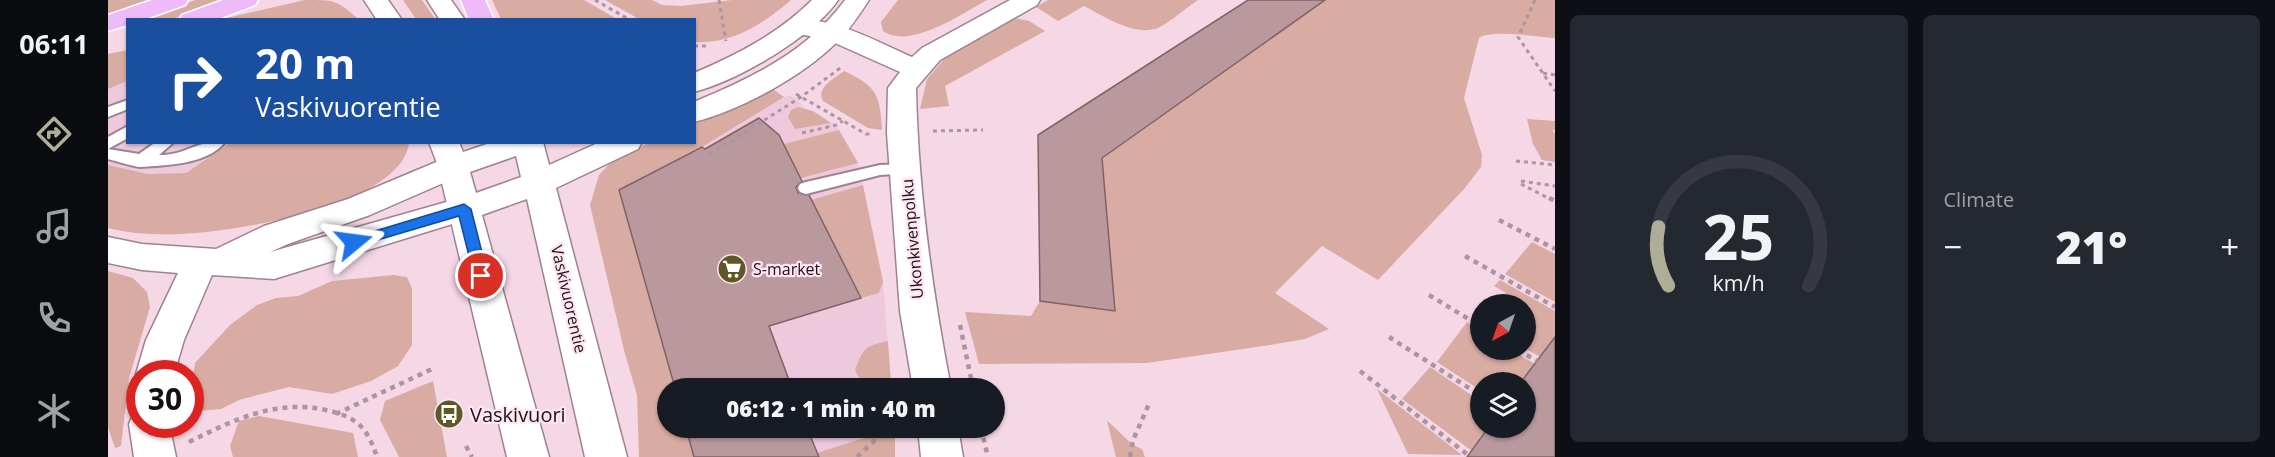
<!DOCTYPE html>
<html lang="en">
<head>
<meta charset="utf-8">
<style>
	body { margin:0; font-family:"Open Sans",sans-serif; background:#242831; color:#f1f3f6; height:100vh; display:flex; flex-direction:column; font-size:22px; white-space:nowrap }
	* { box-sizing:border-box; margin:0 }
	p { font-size:20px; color:#9ea1a6 }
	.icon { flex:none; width:33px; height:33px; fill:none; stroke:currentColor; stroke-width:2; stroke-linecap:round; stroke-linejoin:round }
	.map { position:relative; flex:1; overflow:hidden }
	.panel { display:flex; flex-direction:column; gap:15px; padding:15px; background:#0d0f14; width:720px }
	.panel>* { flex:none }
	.hud { position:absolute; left:18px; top:18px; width:570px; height:126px; border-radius:0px; box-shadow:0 2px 4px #0004; background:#1a4fa0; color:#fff; overflow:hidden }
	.needle { width:39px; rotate:220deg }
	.tools { position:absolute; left:1362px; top:294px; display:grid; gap:12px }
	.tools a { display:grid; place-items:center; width:66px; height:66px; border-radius:50%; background:#171b24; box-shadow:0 2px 4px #0004; font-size:30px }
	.speed { position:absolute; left:18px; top:360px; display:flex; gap:12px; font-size:30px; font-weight:700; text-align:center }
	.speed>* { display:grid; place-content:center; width:78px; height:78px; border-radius:50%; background:#171b24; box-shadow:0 2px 4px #0004; line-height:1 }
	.speed .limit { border:9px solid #d22; background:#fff; color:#111 }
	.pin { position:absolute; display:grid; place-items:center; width:51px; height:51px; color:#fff; margin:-26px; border:3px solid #fff; border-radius:50%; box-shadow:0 2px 6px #0007 }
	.me { position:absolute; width:66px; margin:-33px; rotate:74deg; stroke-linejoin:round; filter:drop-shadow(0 0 4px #0008) }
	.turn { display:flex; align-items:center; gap:21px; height:126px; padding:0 30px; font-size:27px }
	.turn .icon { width:78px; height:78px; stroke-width:2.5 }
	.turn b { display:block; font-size:42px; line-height:51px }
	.big { font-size:45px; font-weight:800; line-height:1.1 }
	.panel .card { flex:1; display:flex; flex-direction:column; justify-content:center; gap:9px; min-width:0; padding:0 21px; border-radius:9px; background:#242831 }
	.panel .dial { align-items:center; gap:0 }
	.dial svg { height:156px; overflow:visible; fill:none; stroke:#363941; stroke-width:7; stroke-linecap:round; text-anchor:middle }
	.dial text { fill:#f1f3f6; stroke:none }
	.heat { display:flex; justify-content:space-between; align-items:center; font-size:33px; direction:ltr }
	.panel .tiles { flex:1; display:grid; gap:15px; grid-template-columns:repeat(2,1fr) }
	.trip { position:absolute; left:549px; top:378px; width:348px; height:60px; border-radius:30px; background:#171b24; box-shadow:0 2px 4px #0004; font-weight:800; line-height:60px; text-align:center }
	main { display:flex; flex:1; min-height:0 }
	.tabs { display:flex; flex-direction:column; width:108px; justify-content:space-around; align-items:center; background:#090b0e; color:#9ea1a6 }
	.tabs .icon { width:42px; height:42px }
	.tabs .active { color:#aead98 }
	.tabs b { font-size:27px; color:#f1f3f6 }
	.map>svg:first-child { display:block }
	.built { fill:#eec9dc }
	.green { fill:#d8aca2 }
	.building { fill:#ba999e; stroke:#806266; stroke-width:1.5 }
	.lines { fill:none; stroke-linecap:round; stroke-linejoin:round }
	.lane-casing { stroke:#9e8291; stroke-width:4 }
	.street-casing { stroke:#9e8291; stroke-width:3 }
	.secondary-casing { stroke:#9e8291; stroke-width:3 }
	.highway-casing { stroke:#fff; stroke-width:3 }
	.path-far1 { stroke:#ac95a1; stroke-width:3; stroke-dasharray:4 4; stroke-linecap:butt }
	.path { stroke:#ac95a1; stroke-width:4.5; stroke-dasharray:5 5; stroke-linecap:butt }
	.lane { fill:#fff; fill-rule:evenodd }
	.street { fill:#fff; fill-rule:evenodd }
	.secondary { fill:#fff; fill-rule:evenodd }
	.highway { fill:#eebaf7; fill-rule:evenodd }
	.route { fill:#1a73e8; stroke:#114b97; stroke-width:1.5 }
	.labels { text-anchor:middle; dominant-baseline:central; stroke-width:4.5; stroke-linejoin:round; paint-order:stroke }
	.street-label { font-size:16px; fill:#1c1217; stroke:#ffe6f2 }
	.poi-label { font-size:16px; fill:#1c1217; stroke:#ffe6f2; text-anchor:start }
	.near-poi-label { font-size:20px; fill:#1c1217; stroke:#ffe6f2; text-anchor:start }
</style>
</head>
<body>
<main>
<nav class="tabs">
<b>06:11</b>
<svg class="icon active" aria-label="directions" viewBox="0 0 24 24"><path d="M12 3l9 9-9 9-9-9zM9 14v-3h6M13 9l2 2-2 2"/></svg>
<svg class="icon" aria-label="music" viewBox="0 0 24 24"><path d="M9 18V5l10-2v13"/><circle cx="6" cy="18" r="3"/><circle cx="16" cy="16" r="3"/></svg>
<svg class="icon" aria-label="phone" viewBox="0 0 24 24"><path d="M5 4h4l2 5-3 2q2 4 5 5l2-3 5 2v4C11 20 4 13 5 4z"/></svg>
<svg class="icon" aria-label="climate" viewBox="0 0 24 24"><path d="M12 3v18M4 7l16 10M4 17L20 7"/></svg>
</nav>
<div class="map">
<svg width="1447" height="457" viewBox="0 0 1447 457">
	<rect width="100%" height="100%" fill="#f5d7e6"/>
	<!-- built -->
	<g class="built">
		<polygon points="19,81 20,142 122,143 78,173 40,174 0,165 0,89"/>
		<polygon points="680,95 689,99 695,107 728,125 750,163 775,282 783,388 567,388 511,190 594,147"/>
		<polygon points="578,428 787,428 699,457 586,457"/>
	</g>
	<!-- green -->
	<g class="green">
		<polygon points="0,0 45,0 0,14"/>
		<polygon points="87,0 119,0 64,19 35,20"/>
		<path d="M197,0C227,0 229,0 250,19H114Z"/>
		<polygon points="295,0 314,0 327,19 308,19"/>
		<polygon points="384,0 476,0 509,19 393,19"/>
		<path d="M497,0H544L554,5L573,6L624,0H683C655,24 624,44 587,42L586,20L531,19Z"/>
		<path d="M790,0H879C853,14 802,50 775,31L773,22Z"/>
		<path d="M940,0H1090C1079,7 1058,26 1047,29C1023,35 996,16 976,6L950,21L928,7Z"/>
		<path d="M1217,0H1447V38C1431,37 1383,29 1371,38L1356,98L1374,155L1373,167L1356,189L1270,280L1214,246L1167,293L1221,329L1197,339L1162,345L1039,363L871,364L857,312L923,316L932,301L1007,310L994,158Z"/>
		<polygon points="907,18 921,21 937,31 837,86 841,106 812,109 819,79 837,58"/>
		<polygon points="19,50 19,81 0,89 0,54"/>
		<path d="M736,71C769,86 772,95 774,130L760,128L715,101C708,87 726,79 736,71Z"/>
		<polygon points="662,87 676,97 594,147 512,190 567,388 560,388 560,428 578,428 586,457 531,457 529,395 517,354 482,205 491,175 504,161 541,143 586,142 587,124"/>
		<polygon points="690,107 705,111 723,123 687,129 680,117 683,110"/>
		<polygon points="1419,119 1447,121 1447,130 1444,130 1447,134 1447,162 1434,160 1425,144"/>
		<polygon points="731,130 750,163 693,178 676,144"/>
		<path d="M122,143H301C293,206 125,232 73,234C51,235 22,234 0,228V165L40,174L78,173Z"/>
		<polygon points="755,185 775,282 771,293 753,298 703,200"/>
		<polygon points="1424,242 1447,254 1447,302 1397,274"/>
		<polygon points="0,271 25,278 39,292 42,307 21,378 13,446 7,448 0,427"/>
		<polygon points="285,275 299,277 304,289 304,345 290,366 263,381 224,394 181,387 131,400 113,409 90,411 83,402 83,391 87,363 122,325 149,305 168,298 190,296 224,281"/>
		<polygon points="1392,280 1447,311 1447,337 1432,357 1418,349 1418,304 1388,304 1398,293 1386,286"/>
		<polygon points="1359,322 1372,330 1372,350 1403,350 1427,364 1413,382 1372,382 1372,390 1329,362"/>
		<path d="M780,341L783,384C768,386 753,386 747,370C755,348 757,346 780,341Z"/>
		<polygon points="1322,367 1372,401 1372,428 1380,428 1364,451 1294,399"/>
		<polygon points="325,381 339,457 291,457 272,420 277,401"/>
		<polygon points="1269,389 1354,455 1300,454"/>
		<polygon points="151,416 245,433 250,457 125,457 122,446 131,421"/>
		<path d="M999,421C1011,430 1020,444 1034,449L1037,457H1008Z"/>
		<polygon points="787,428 787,457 699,457 709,453"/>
	</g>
	<!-- building -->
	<g class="building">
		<polygon points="1140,0 1217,0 994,158 1007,311 932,301 930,135"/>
		<polygon points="651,118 671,135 694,181 688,187 690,193 701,195 753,298 661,326 684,388 567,388 511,190 594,147 597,149"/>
		<polygon points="1447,337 1447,457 1359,457 1380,428 1418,428 1418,382 1413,382"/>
		<polygon points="578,428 699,428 711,457 586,457"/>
	</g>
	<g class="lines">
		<!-- lane casing -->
		<g class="lane-casing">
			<g id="lane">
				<polygon points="20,100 20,109 0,117 0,107"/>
				<path d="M20,126V138L0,149L31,154L48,142H66L51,155C72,155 79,148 98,143C103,141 111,142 117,142C99,165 58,165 32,167C28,167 7,161 0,159V137Z"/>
				<polygon points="799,164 804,165 807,169 804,173 772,175 698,194 692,192 690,188 692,184 698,182 772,165"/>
			</g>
		</g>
		<!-- street casing -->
		<g class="street-casing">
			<g id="street">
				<path d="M902,0H932L929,5L832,60L808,88C810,189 824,290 843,388H805L792,311L779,133L780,88L792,72L718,39L679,32L675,27L679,22C718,12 769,42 804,57L814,48Z"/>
				<polygon points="345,155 356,158 360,166 356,174 262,215 180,244 162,252 356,197 367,201 372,209 367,217 166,279 104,275 76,340 66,374 32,374 32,382 28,374 38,340 70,273 34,270 0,263 0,237 34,244 108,249 156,226 240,199"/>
				<polygon points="32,409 32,424 61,424 68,457 26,457 21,424 27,411"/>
				<polygon points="810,428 850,428 855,457 813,457"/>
			</g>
		</g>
		<!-- secondary casing -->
		<g class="secondary-casing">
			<g id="secondary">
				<polygon points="256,0 280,0 294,20 269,20"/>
				<polygon points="319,0 343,0 357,20 332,20"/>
				<path d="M704,0H730C705,37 629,81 586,92V73C629,55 671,33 704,0Z"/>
				<path d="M737,0H761C751,15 741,31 727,44C693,77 633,110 586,122V102C644,78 700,51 737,0Z"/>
				<path d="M321,142H351L355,152L385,142H435L441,165L492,142H534L530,149L448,188L519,457H477L419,199L374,215L441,457H399L330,166ZM408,156L413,177L368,193L362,172Z"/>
			</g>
		</g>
		<!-- highway casing -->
		<g class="highway-casing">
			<g id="highway">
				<polygon points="44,0 80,0 77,5 35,20 20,20 20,25 0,31 0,15"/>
				<polygon points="115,0 150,0 147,5 108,20 71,20 74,15"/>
				<polygon points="353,0 377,0 386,20 361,20"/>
			</g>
		</g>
		<!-- path-far1 -->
		<g class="path-far1">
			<polyline points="487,0 522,20"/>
			<polyline points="611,0 618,41"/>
			<polyline points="1427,0 1410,37 1447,91"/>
			<polyline points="586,46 601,46"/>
			<polyline points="1435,73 1447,75"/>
			<polyline points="688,94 758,134 763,134"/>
			<polyline points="825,131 875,130"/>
			<polyline points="694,133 728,125 735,121"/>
			<polyline points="602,154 693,97 735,66"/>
			<polyline points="1408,161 1447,165"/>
			<polyline points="1413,181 1447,186"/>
			<polyline points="1413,184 1444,200"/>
		</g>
		<!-- path -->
		<g class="path">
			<polyline points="1441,198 1447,201"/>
			<polyline points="1391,220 1447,249"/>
			<polyline points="1357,256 1447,307"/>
			<polyline points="1321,295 1372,326"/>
			<polyline points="852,325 865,388"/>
			<polyline points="1281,337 1372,395"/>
			<polyline points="1410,350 1429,361"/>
			<polyline points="1252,371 1360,455"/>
			<polyline points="228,414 324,369"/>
			<polyline points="873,428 880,457"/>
			<path d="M81,442C125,420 168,399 218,410C249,417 259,427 269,457"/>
			<polyline points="358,446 364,457"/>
			<polyline points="749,457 780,428"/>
			<polyline points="1022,457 1025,440 1041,404"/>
		</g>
		<!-- lane -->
		<use href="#lane" class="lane"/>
		<!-- street -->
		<use href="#street" class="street"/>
		<!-- secondary -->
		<use href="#secondary" class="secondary"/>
		<!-- highway -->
		<use href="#highway" class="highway"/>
	</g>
	<!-- route -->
	<polygon class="route" points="356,204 363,209 380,276 378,280 368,280 366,276 351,216 246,247 239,242 241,239"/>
	<!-- icons -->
	<defs>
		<g id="supermarket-disc" transform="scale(1.5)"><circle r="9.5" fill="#5d5824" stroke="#ffe6f2"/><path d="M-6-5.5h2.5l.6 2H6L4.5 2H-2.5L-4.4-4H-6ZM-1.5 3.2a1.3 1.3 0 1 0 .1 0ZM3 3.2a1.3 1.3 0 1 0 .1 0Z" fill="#fff"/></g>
		<g id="bus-disc" transform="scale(1.5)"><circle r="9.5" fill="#5d5824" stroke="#ffe6f2"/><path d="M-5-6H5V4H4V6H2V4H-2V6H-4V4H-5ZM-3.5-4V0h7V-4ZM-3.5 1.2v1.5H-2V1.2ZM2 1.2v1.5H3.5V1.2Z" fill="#fff"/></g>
	</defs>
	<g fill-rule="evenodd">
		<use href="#supermarket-disc" x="624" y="269"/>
		<use href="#bus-disc" x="341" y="414"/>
	</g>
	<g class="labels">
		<!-- street labels -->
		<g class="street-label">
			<text transform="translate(804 239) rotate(-95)">Ukonkivenpolku</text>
			<text transform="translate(461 299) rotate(77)">Vaskivuorentie</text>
		</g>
		<!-- poi labels -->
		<g class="poi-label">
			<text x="645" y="269">S-market</text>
		</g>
		<!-- near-poi labels -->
		<g class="near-poi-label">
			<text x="362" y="414">Vaskivuori</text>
		</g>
	</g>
</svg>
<div class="tools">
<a><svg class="needle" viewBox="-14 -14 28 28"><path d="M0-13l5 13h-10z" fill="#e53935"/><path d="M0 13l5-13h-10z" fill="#9ea1a6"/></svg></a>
<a><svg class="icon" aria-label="layers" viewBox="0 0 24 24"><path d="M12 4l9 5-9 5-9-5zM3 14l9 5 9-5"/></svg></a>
</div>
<div class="speed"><div class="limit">30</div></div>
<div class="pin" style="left:373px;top:276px;background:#d93025"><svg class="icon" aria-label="arrive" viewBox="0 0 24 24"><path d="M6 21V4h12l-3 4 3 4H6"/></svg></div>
<svg class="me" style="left:246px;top:242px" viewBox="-20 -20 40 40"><path d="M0-17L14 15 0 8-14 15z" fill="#1a73e8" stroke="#fff" stroke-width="4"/></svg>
<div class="trip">06:12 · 1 min · 40 m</div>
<div class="hud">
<div class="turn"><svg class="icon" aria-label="right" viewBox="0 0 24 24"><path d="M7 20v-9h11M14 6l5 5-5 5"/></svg><div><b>20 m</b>Vaskivuorentie</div></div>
</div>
</div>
<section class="panel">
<div class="tiles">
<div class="card dial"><svg viewBox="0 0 100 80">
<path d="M14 69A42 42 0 1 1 86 69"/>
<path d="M14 69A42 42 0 0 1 9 39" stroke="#aead98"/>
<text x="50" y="56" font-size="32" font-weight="700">25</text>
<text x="50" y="72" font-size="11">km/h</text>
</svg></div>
<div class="card"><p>Climate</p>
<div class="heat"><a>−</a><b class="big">21°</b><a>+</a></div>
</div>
</div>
</section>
</main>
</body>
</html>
